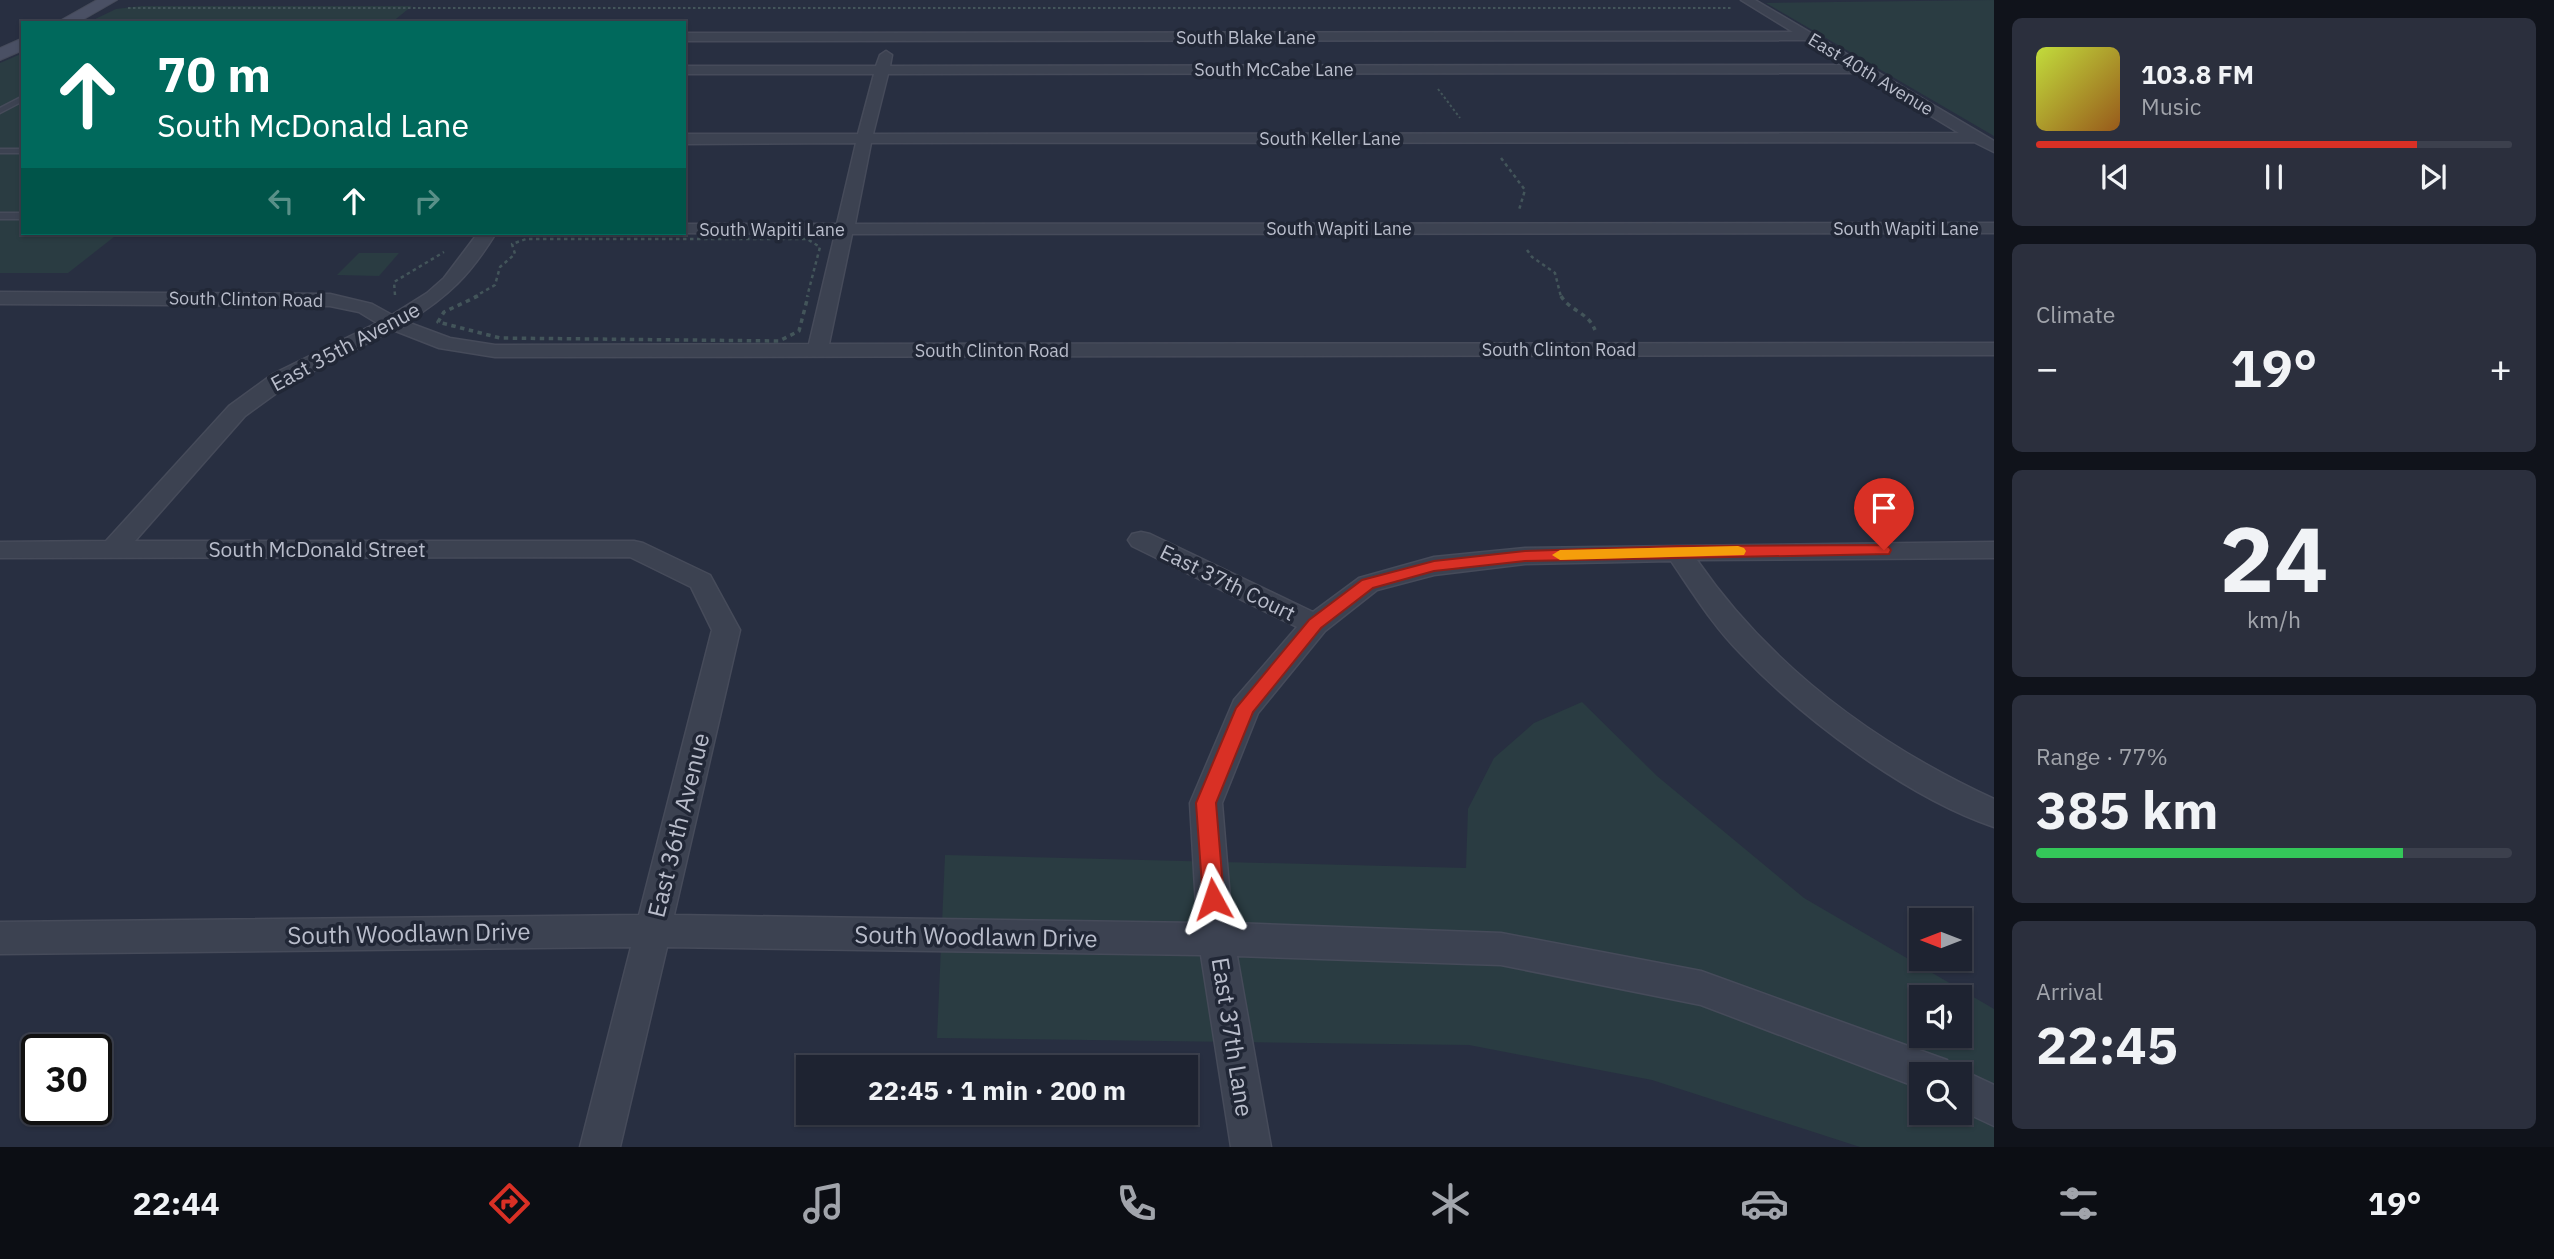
<!DOCTYPE html>
<html lang="en">
<head>
<meta charset="utf-8">
<style>
	body { margin:0; font-family:"IBM Plex Sans",sans-serif; background:#2b2f3d; color:#f1f3f6; height:100vh; display:flex; flex-direction:column; font-size:26px; white-space:nowrap }
	* { box-sizing:border-box; margin:0 }
	p { font-size:23px; color:#a1a4ab }
	.icon { flex:none; width:38px; height:38px; fill:none; stroke:currentColor; stroke-width:2; stroke-linecap:round; stroke-linejoin:round }
	.map { position:relative; flex:1; overflow:hidden }
	.details { display:flex; flex-direction:column; gap:18px; padding:18px; background:#10131b; width:560px }
	.details>* { flex:none }
	.hud { position:absolute; left:21px; top:21px; width:665px; height:214px; border-radius:0px; box-shadow:0 2px 5px #0004,0 0 0 2px #3c404d; background:#00695c; color:#fff; overflow:hidden }
	.needle { width:46px; rotate:270deg }
	.controls { position:absolute; left:1909px; top:908px; display:grid; gap:14px }
	.controls a { display:grid; place-items:center; width:63px; height:63px; border-radius:0px; background:#1e2331; box-shadow:0 2px 5px #0004,0 0 0 2px #3c404d; font-size:35px }
	.speed { position:absolute; left:21px; top:1034px; display:flex; gap:14px; font-size:35px; font-weight:700; text-align:center }
	.speed>* { display:grid; place-content:center; width:91px; height:91px; border-radius:50%; background:#1e2331; box-shadow:0 2px 5px #0004,0 0 0 2px #3c404d; line-height:1 }
	.speed .limit { border:4px solid #111; border-radius:10px; background:#fff; color:#111 }
	.pin { position:absolute; display:grid; place-items:center; width:60px; height:60px; color:#fff; margin:-72px -30px; border-radius:50% 50% 50% 0; rotate:-45deg; box-shadow:0 0 7px #0007 }
	.pin .icon { rotate:45deg }
	.me { position:absolute; width:77px; margin:-38px; rotate:355deg; stroke-linejoin:round; filter:drop-shadow(0 0 5px #0008) }
	.turn { display:flex; align-items:center; gap:24px; height:147px; padding:0 21px; font-size:32px }
	.turn .icon { width:91px; height:91px; stroke-width:2.5 }
	.turn b { display:block; font-size:49px; line-height:60px }
	.lanes { display:flex; align-items:center; height:66px; padding:0 21px; background:#0003; justify-content:center; gap:35px; direction:ltr }
	.lanes .off { opacity:.35 }
	.big { font-size:52px; font-weight:700; line-height:1.1 }
	.details .card { flex:1; display:flex; flex-direction:column; justify-content:center; gap:10px; min-width:0; padding:0 24px; border-radius:10px; background:#2b2f3d }
	.details .dial { align-items:center; gap:0 }
	.dial b { font-size:91px; line-height:1 }
	.song { display:flex; align-items:center; gap:21px }
	.cover { width:84px; height:84px; border-radius:10px; background:linear-gradient(135deg,hsl(70 70% 55%),hsl(30 70% 35%)) }
	.played { height:7px; border-radius:4px; background:linear-gradient(90deg,#d93025 80%,#3c404d 80%) }
	.keys { display:flex; justify-content:space-around; direction:ltr }
	.heat { display:flex; justify-content:space-between; align-items:center; font-size:38px; direction:ltr }
	.charge { height:10px; border-radius:5px; background:linear-gradient(90deg,#34c759 77%,#3c404d 0) }
	.trip { position:absolute; left:796px; top:1055px; width:402px; height:70px; border-radius:0px; background:#1e2331; box-shadow:0 2px 5px #0004,0 0 0 2px #3c404d; font-weight:700; line-height:70px; text-align:center }
	.menu { display:flex; height:112px; justify-content:space-around; align-items:center; background:#0c0e14; color:#a1a4ab }
	.menu .icon { width:49px; height:49px }
	.menu .selected { color:#d93025 }
	.menu b { font-size:32px; color:#f1f3f6 }
	main { display:flex; flex:1; min-height:0 }
	.map>svg:first-child { display:block }
	.green { fill:#2a3c42; fill-rule:evenodd }
	.lines { fill:none; stroke-linecap:round; stroke-linejoin:round }
	.service-casing { stroke:#464b5a; stroke-width:3 }
	.minor-casing { stroke:#464b5a; stroke-width:3 }
	.secondary-casing { stroke:#464b5a; stroke-width:2 }
	.path-far2 { stroke:#43555a; stroke-width:2; stroke-dasharray:2.5 2.5; stroke-linecap:butt }
	.path-far1 { stroke:#43555a; stroke-width:2.5; stroke-dasharray:3.5 3.5; stroke-linecap:butt }
	.path { stroke:#43555a; stroke-width:3.5; stroke-dasharray:4.5 4.5; stroke-linecap:butt }
	.service { fill:#3c4251; fill-rule:evenodd }
	.minor { fill:#3c4251; fill-rule:evenodd }
	.secondary { fill:#4a5064; fill-rule:evenodd }
	.route { fill:#d93025; stroke:#8d1f18; stroke-width:2 }
	.slow { fill:#f59e0b }
	.labels { text-anchor:middle; dominant-baseline:central; stroke-width:7; stroke-linejoin:round; paint-order:stroke }
	.far-street-label { font-size:18px; fill:#b9bdcb; stroke:#212736 }
	.street-label { font-size:21px; fill:#b9bdcb; stroke:#212736 }
	.near-street-label { font-size:24px; fill:#b9bdcb; stroke:#212736 }
</style>
</head>
<body>
<main>
<div class="map">
<svg width="1994" height="1147" viewBox="0 0 1994 1147">
	<rect width="100%" height="100%" fill="#282f41"/>
	<!-- green -->
	<g class="green">
		<polygon points="1994,0 1994,136 1766,3"/>
		<polygon points="141,6 412,6 391,23 87,23 116,9"/>
		<polygon points="23,53 23,233 119,233 68,273 0,273 0,63"/>
		<polygon points="359,253 399,253 379,276 337,275"/>
		<path d="M1582,702L1657,776L1804,898L1994,1009V1147H1860L1652,1080L1469,1045L937,1038L945,855L1466,868L1468,809L1494,758L1534,723ZM1922,998H1960V1036H1922ZM1922,1074H1960V1113H1922Z"/>
	</g>
	<g class="lines">
		<!-- service casing -->
		<g class="service-casing">
			<g id="service">
				<polygon points="23,96 23,101 0,113 0,108"/>
				<rect x="0" y="149" width="23" height="4"/>
				<rect x="0" y="213" width="23" height="6"/>
			</g>
		</g>
		<!-- minor casing -->
		<g class="minor-casing">
			<path id="minor" d="M1741,0H1755L1994,141V152L1974,142L871,143L855,224L1994,223V233L852,234L829,344L1994,343V355L495,357L439,348L393,330L289,384L245,416L135,541H634L643,543L710,575L740,630L674,915L1197,923L1190,803L1234,700L1297,627L1132,546L1128,540L1132,534L1141,532L1150,534L1313,612L1359,578L1434,557L1525,548L1994,542V558L1697,560C1771,667 1877,745 1994,799V827C1908,798 1804,720 1741,654C1713,626 1693,593 1671,561L1525,564L1434,575L1377,590L1325,631L1258,713L1222,803L1232,923L1501,933L1701,971L1933,1055L1947,1060L1952,1073L1960,1069L1994,1085V1126L1960,1110V1074H1922V1089L1701,1005L1501,965L1237,956L1271,1147H1231L1201,955L667,947L620,1147H580L631,947L0,954V922L639,915L712,630L691,587L630,557L0,558V542L106,541L229,406L273,374L377,323L359,312L330,306L0,304V292L330,294L372,304L392,315L427,293L444,278L478,233H496C470,275 449,296 407,322L450,338L495,345L809,344L835,234L678,233H684V224H837L856,143L684,144V134H858L874,74H684V66H876L880,55L886,51L892,55L890,66L1847,65L1805,40L684,41V33L1793,32ZM1860,73L1959,133L873,134L888,74Z"/>
		</g>
		<!-- secondary casing -->
		<g class="secondary-casing">
			<g id="secondary">
				<polygon points="97,0 117,0 77,23 56,23"/>
				<polygon points="23,38 23,50 0,60 0,48"/>
			</g>
		</g>
		<!-- path-far2 -->
		<g class="path-far2">
			<polyline points="128,8 1732,8"/>
			<polyline points="1438,89 1460,118"/>
		</g>
		<!-- path-far1 -->
		<g class="path-far1">
			<polyline points="1501,158 1525,190 1519,210"/>
			<polyline points="1527,250 1532,257 1555,273 1561,297"/>
			<polyline points="395,295 394,282 444,252"/>
			<polyline points="474,297 495,285 500,267 515,254 512,244 526,239 807,239 820,247 807,297"/>
		</g>
		<!-- path -->
		<g class="path">
			<polyline points="478,296 444,312 438,322 500,338 779,341 799,331 808,296"/>
			<path d="M1561,296C1570,311 1588,312 1595,330"/>
		</g>
		<!-- service -->
		<use href="#service" class="service"/>
		<!-- minor -->
		<use href="#minor" class="minor"/>
		<!-- secondary -->
		<use href="#secondary" class="secondary"/>
	</g>
	<!-- route -->
	<polygon class="route" points="1884,545 1889,547 1891,550 1889,554 1525,561 1434,571 1373,588 1321,628 1253,712 1216,803 1224,899 1221,906 1213,908 1206,906 1203,899 1196,803 1236,708 1309,620 1362,580 1434,561 1525,551 1678,546"/>
	<!-- slow -->
	<polygon class="slow" points="1738,546 1744,548 1746,551 1744,555 1560,560 1552,555 1560,550"/>
	<g class="labels">
		<!-- far-street labels -->
		<g class="far-street-label">
			<text x="1246" y="37">South Blake Lane</text>
			<text x="1274" y="69">South McCabe Lane</text>
			<text transform="translate(1871 74) rotate(31)">East 40th Avenue</text>
			<text x="1330" y="138">South Keller Lane</text>
			<text x="1339" y="228">South Wapiti Lane</text>
			<text x="1906" y="228">South Wapiti Lane</text>
			<text x="772" y="229">South Wapiti Lane</text>
			<text transform="translate(246 299) rotate(1)">South Clinton Road</text>
			<text x="1559" y="349">South Clinton Road</text>
			<text x="992" y="350">South Clinton Road</text>
		</g>
		<!-- street labels -->
		<g class="street-label">
			<text transform="translate(345 346) rotate(-28)">East 35th Avenue</text>
			<text x="317" y="549">South McDonald Street</text>
			<text transform="translate(1228 582) rotate(26)">East 37th Court</text>
		</g>
		<!-- near-street labels -->
		<g class="near-street-label">
			<text transform="translate(678 825) rotate(-76)">East 36th Avenue</text>
			<text transform="translate(409 933) rotate(-1)">South Woodlawn Drive</text>
			<text transform="translate(976 936) rotate(1)">South Woodlawn Drive</text>
			<text transform="translate(1233 1037) rotate(81)">East 37th Lane</text>
		</g>
	</g>
</svg>
<div class="controls">
<a><svg class="needle" viewBox="-14 -14 28 28"><path d="M0-13l5 13h-10z" fill="#e53935"/><path d="M0 13l5-13h-10z" fill="#a1a4ab"/></svg></a>
<a><svg class="icon" aria-label="sound" viewBox="0 0 24 24"><path d="M4 9h4l5-4v14l-5-4H4zM17 9q2 3 0 6"/></svg></a>
<a><svg class="icon" aria-label="search" viewBox="0 0 24 24"><circle cx="10" cy="10" r="6"/><path d="M15 15l6 6"/></svg></a>
</div>
<div class="speed"><div class="limit">30</div></div>
<div class="pin" style="left:1884px;top:550px;background:#d93025"><svg class="icon" aria-label="arrive" viewBox="0 0 24 24"><path d="M6 21V4h12l-3 4 3 4H6"/></svg></div>
<svg class="me" style="left:1213px;top:899px" viewBox="-20 -20 40 40"><path d="M0-17L14 15 0 8-14 15z" fill="#d93025" stroke="#fff" stroke-width="4"/></svg>
<div class="trip">22:45 · 1 min · 200 m</div>
<div class="hud">
<div class="turn"><svg class="icon" aria-label="ahead" viewBox="0 0 24 24"><path d="M12 20V5M6 11l6-6 6 6"/></svg><div><b>70 m</b>South McDonald Lane</div></div>
<div class="lanes"><svg class="icon off" aria-label="left" viewBox="0 0 24 24"><path d="M17 20v-9H6M10 6l-5 5 5 5"/></svg><svg class="icon" aria-label="ahead" viewBox="0 0 24 24"><path d="M12 20V5M6 11l6-6 6 6"/></svg><svg class="icon off" aria-label="right" viewBox="0 0 24 24"><path d="M7 20v-9h11M14 6l5 5-5 5"/></svg></div>
</div>
</div>
<section class="details">
<div class="card">
<div class="song"><i class="cover"></i><div><b>103.8 FM</b><p>Music</p></div></div>
<div class="played"></div>
<div class="keys"><svg class="icon" aria-label="previous" viewBox="0 0 24 24"><path d="M18 5L8 12l10 7zM5 5v14"/></svg><svg class="icon" aria-label="pause" viewBox="0 0 24 24"><path d="M8 5v14M16 5v14"/></svg><svg class="icon" aria-label="next" viewBox="0 0 24 24"><path d="M6 5l10 7-10 7zM19 5v14"/></svg></div>
</div>
<div class="card"><p>Climate</p>
<div class="heat"><a>−</a><b class="big">19°</b><a>+</a></div>
</div>
<div class="card dial"><b>24</b><p>km/h</p></div>
<div class="card"><p>Range · 77%</p><b class="big">385 km</b><div class="charge"></div></div>
<div class="card"><p>Arrival</p><b class="big">22:45</b></div>
</section>
</main>
<nav class="menu">
<b>22:44</b>
<svg class="icon selected" aria-label="directions" viewBox="0 0 24 24"><path d="M12 3l9 9-9 9-9-9zM9 14v-3h6M13 9l2 2-2 2"/></svg>
<svg class="icon" aria-label="music" viewBox="0 0 24 24"><path d="M9 18V5l10-2v13"/><circle cx="6" cy="18" r="3"/><circle cx="16" cy="16" r="3"/></svg>
<svg class="icon" aria-label="phone" viewBox="0 0 24 24"><path d="M5 4h4l2 5-3 2q2 4 5 5l2-3 5 2v4C11 20 4 13 5 4z"/></svg>
<svg class="icon" aria-label="climate" viewBox="0 0 24 24"><path d="M12 3v18M4 7l16 10M4 17L20 7"/></svg>
<svg class="icon" aria-label="car" viewBox="0 0 24 24"><path d="M5 17H2v-5l4-1 3-4h7l3 4 3 1v5h-3M9 17h6M6 11h13"/><circle cx="7" cy="17" r="2"/><circle cx="17" cy="17" r="2"/></svg>
<svg class="icon" aria-label="filters" viewBox="0 0 24 24"><path d="M4 7h16M4 17h16"/><circle cx="9" cy="7" r="2"/><circle cx="15" cy="17" r="2"/></svg>
<b>19°</b>
</nav>
</body>
</html>
